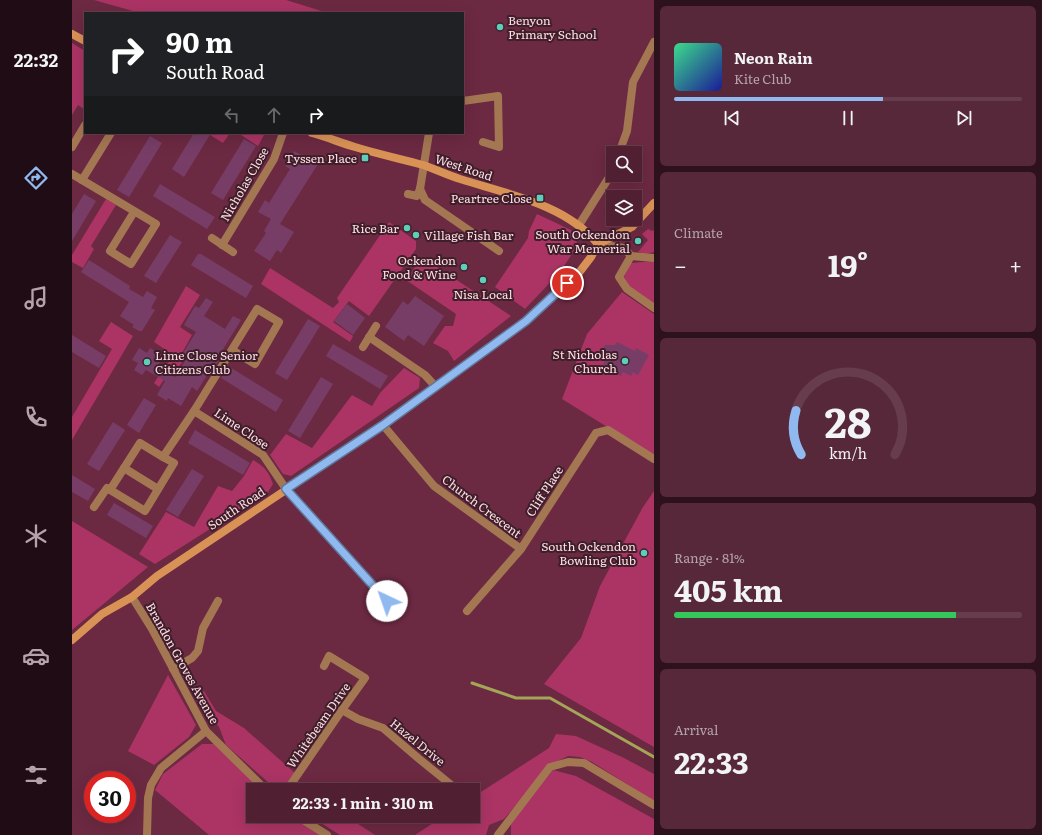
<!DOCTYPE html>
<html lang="en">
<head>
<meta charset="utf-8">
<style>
	body { margin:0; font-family:Literata,serif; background:#57273a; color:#f1f3f6; height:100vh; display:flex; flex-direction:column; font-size:15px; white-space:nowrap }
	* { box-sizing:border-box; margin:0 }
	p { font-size:13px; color:#b4a2ac }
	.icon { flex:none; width:22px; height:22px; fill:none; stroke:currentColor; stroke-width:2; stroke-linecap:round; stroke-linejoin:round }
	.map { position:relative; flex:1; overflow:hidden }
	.panel { display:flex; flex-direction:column; gap:6px; padding:6px; background:#2d111c; width:388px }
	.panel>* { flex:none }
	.hud { position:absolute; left:12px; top:12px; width:380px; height:122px; border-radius:0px; box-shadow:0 4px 16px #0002,0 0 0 1px #673d4d; background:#202124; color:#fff; overflow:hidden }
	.tools { position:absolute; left:534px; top:146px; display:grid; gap:8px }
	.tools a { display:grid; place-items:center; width:36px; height:36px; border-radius:0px; background:#511f32; box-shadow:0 4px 16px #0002,0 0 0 1px #673d4d; font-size:20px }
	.speed { position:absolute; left:12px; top:771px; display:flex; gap:8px; font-size:20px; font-weight:700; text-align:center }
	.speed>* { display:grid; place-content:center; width:52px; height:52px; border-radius:50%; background:#511f32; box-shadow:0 4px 16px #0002,0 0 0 1px #673d4d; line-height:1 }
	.speed .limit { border:6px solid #d22; background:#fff; color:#111 }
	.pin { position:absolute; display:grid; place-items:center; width:34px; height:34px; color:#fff; margin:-17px; border:2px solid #fff; border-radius:50%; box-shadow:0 1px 4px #0007 }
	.me { position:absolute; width:44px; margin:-22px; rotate:318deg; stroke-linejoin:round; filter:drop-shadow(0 0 3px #0008) }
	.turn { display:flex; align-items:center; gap:14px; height:84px; padding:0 16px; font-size:18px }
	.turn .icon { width:52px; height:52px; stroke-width:2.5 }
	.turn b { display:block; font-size:28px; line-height:34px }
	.lanes { display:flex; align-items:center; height:38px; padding:0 16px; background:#0003; justify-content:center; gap:20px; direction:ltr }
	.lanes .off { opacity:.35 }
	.big { font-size:30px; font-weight:700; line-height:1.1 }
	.panel .tile { flex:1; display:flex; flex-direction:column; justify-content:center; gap:6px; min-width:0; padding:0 14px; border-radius:6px; background:#57273a }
	.panel .dial { align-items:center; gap:0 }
	.dial svg { height:104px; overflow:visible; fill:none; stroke:#673d4d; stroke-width:7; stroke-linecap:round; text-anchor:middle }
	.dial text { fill:#f1f3f6; stroke:none }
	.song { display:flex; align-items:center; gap:12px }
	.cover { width:48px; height:48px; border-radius:6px; background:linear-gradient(135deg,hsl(150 70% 55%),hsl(240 70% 35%)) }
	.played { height:4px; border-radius:2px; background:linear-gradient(90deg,#90b9f0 60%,#673d4d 60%) }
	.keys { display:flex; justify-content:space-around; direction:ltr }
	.heat { display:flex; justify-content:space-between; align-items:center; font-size:22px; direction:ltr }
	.charge { height:6px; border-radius:3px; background:linear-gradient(90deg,#34c759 81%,#673d4d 0) }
	.trip { position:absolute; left:174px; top:783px; width:234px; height:40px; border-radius:0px; background:#511f32; box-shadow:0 4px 16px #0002,0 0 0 1px #673d4d; font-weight:700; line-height:40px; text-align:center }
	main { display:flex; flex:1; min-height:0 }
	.tabs { display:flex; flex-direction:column; width:72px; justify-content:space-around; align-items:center; background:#200c14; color:#b4a2ac }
	.tabs .icon { width:28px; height:28px }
	.tabs .active { color:#90b9f0 }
	.tabs b { font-size:18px; color:#f1f3f6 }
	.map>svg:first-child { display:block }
	.green { fill:#ab3465 }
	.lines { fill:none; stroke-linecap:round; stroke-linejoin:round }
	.stream { stroke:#a2a656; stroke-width:3 }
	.building { fill:#773d66 }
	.street { stroke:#a47753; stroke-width:8 }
	.secondary { stroke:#d99256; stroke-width:8 }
	.route-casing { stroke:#5e789c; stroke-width:10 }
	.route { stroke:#90b9f0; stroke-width:7 }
	.poi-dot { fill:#5dceb9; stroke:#3e1f29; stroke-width:1.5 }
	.labels { text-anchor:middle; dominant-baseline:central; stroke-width:4; stroke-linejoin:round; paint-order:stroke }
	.poi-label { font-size:12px; fill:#ffdde6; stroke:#3e1f29; text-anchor:end }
	.street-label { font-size:12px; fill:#ffdde6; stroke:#3e1f29 }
</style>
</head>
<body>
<main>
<nav class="tabs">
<b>22:32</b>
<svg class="icon active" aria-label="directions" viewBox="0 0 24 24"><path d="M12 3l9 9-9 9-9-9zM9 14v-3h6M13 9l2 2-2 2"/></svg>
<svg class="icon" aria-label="music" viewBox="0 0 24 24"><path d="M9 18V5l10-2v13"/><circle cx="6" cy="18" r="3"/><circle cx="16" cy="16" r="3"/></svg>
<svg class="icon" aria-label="phone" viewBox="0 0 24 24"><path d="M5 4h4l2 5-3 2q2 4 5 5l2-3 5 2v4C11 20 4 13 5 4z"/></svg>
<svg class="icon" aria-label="climate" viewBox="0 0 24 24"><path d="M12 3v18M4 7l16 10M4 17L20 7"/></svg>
<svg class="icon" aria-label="car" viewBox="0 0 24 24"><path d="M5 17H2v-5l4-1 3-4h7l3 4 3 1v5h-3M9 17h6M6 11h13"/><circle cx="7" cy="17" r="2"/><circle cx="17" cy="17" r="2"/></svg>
<svg class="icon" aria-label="filters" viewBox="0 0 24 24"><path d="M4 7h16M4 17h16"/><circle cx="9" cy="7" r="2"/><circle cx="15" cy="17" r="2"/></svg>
</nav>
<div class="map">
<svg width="582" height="835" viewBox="0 0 582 835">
	<rect width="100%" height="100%" fill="#6c2942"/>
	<!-- green -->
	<g class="green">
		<polygon points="22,0 214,0 256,13 68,13"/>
		<polygon points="0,43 13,51 13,110 6,105 0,115"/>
		<polygon points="135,133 158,133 151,143"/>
		<polygon points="166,133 193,133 186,146"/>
		<polygon points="34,199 44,205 19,246 22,249 11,268 0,262 0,255"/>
		<polygon points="465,214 499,230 506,245 488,272 453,309 423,287 456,238 457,231"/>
		<polygon points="317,222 344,241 344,249 297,316 277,301 261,322 281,336 278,342 189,284 198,268 261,308 267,302 265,298"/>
		<polygon points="576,229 580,231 582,230 582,252 574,254 566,252 576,240 570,234"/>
		<polygon points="350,257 439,316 382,361 376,351 361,343 373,326 381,326 384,314 334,280"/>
		<polygon points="582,261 582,305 559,289 552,277 559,263"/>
		<polygon points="114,286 128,295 108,327 120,335 109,355 113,358 102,374 97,372 87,387 82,383 101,355 82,342"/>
		<polygon points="550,292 582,314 582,456 490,399 515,334"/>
		<polygon points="39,322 61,336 0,440 0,417 40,349 27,341"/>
		<polygon points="332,368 348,378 347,388 219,476 211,474 198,455 214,434 240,448 280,395 300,406 308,393"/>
		<path d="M181,460C193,467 196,471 201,484L196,492L83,564L67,554L94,512L122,527L146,486L160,491L172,476Z"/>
		<polygon points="582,491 582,747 472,684 509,638 528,586 571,507"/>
		<polygon points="0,521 76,567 0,630"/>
		<polygon points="96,675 124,725 117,737 82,765 56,751"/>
		<polygon points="132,691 144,711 172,728 225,775 214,790 205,790 154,745 147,727 126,696"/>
		<polygon points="484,734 504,736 552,758 582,774 582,801 520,762 508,757 496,756 476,766 464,782 432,819 417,825 414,835 343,835 372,816 401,816 401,797 477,748"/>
		<polygon points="130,744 142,744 189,790 181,790 181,816 219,816 248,835 137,835 83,790 91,774"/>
		<polygon points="481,770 504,776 582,819 582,835 439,835 439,824"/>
		<polygon points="238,816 274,816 303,835 268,835"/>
	</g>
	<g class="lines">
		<!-- stream -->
		<polyline class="stream" points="400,683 444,698 478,698 582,757"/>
	</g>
	<!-- building -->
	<g class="building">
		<polygon points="122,133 139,133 112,177 100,169"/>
		<polygon points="78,136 90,143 57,197 45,190"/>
		<polygon points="172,139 184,146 151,200 139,193"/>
		<polygon points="222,151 246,164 208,224 222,232 209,253 205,250 198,261 182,251 194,233 192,231 199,219 186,212 193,200 197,203 218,169 213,166"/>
		<polygon points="88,184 143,217 135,229 81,196"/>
		<polygon points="12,194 24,201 0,241 0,214"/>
		<polygon points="98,235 110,242 84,283 72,276"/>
		<polygon points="126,254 129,254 181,286 174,298 119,265"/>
		<polygon points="17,260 58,286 57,289 71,297 75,291 85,297 79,308 83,310 70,331 67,331 60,327 62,325 48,316 57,302 9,272"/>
		<polygon points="343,296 372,316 352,346 336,335 332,341 313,327 331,301 336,305"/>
		<polygon points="134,298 141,302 132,316 153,329 161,316 169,320 145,359 147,360 139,373 137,372 125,391 120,387 109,406 96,398 95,401 85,395 93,381 74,370 70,375 62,370 66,363 60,360 67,348 75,353 78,348 89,354 85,361 88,363 86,366 103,377 116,356 111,353 124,332 112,325 123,306 127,308"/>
		<polygon points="275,304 293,318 281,335 262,321"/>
		<polygon points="236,319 248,326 215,380 203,373"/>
		<polygon points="0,335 34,356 27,368 0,352"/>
		<polygon points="545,342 563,351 564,348 577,355 566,375 561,372 559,376 551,372 549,376 530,367 534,359 531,352 532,346 534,345 543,345"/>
		<polygon points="261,344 316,376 308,389 254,356"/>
		<polygon points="156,366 211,400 204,412 149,378"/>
		<polygon points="249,377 261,384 228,438 216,431"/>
		<polygon points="72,398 84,405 67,433 55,425"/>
		<polygon points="41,422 53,430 27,471 15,464"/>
		<polygon points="123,430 178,463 171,475 116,443"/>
		<polygon points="120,469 132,476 106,517 94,510"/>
		<polygon points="0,475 23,489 16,501 0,492"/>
		<polygon points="42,503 81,526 74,538 35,515"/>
	</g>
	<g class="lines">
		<!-- street -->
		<g class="street">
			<polyline points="391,101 426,96 427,147 411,142"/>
			<polyline points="0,147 13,125"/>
			<polyline points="547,153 555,131 561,82 582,42"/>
			<polyline points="0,174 84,224 59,264 38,251 62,212"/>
			<polyline points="10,180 39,133"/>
			<polyline points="348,189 353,200 427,251"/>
			<polyline points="336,194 345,196 348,189 357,133"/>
			<polyline points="507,225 541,171"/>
			<polyline points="140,238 161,252"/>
			<polyline points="526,244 552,248 559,256 582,258"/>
			<polyline points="150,245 202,159 211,133"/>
			<polyline points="559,256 547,277 555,289 582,308"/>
			<polyline points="297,337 353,375 364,387"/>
			<polyline points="291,347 304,326"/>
			<polyline points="160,350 183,364 207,322 185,309 122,411 191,455 214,489 315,601"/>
			<polyline points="311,425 362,486 449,549"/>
			<polyline points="52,468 86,489"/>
			<polyline points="38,490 68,443 91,457 122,411"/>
			<polyline points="22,507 35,488 73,511 102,463 91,457"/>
			<polyline points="60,597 80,629 134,731 194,790"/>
			<polyline points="395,611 449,549 524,433 536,430 582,459"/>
			<polyline points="101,669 120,658 126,651 131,628 146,601"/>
			<polyline points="270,710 286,719 311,728 346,758 383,788"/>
			<polyline points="215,790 270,710 293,678 257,656 252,666"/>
			<polyline points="225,816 255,835"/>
			<polyline points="75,835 76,798 79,785 89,768 134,731"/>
			<polyline points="426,835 478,767 496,762 512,763 582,805"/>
		</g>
		<!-- secondary -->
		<g class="secondary">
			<polyline points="0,34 13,41"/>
			<path d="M240,133C255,137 269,143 283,147C306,154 329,159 351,165C363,169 375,175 388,179C435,194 493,204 526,244"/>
			<polyline points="526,244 560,227 582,203"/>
			<polyline points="0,640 30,614 60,597 85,576 311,425 454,321 506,274 519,257 526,244"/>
		</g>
	</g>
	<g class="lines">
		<!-- route casing -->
		<g class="route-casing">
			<polyline id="route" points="315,601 214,489 311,425 454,321 495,283"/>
		</g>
		<!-- route -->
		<use href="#route" class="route"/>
	</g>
	<!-- markers -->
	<g class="poi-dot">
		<circle cx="428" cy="27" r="4"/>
		<rect x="289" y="154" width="8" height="8" rx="2"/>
		<rect x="464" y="194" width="8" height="8" rx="2"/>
		<circle cx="335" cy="228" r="4"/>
		<circle cx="344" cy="235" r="4"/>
		<circle cx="566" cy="241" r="4"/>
		<circle cx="392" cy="267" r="4"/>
		<circle cx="411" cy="280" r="4"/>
		<circle cx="553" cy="361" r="4"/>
		<circle cx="75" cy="362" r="4"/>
		<circle cx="572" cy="553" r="4"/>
	</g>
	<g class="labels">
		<!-- poi labels -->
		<g class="poi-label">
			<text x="436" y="20" text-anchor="start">Benyon<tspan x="436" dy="14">Primary School</tspan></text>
			<text x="285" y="158">Tyssen Place</text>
			<text x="460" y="198">Peartree Close</text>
			<text x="327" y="228">Rice Bar</text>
			<text x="558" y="234">South Ockendon<tspan x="558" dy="14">War Memerial</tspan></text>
			<text x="352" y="235" text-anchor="start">Village Fish Bar</text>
			<text x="384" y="260">Ockendon<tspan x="384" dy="14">Food &amp; Wine</tspan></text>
			<text x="411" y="294" text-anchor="middle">Nisa Local</text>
			<text x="545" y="354">St Nicholas<tspan x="545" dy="14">Church</tspan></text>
			<text x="83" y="355" text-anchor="start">Lime Close Senior<tspan x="83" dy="14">Citizens Club</tspan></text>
			<text x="564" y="546">South Ockendon<tspan x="564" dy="14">Bowling Club</tspan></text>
		</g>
		<!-- street labels -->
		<g class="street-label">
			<text transform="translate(392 167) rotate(18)">West Road</text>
			<text transform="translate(172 184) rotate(-60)">Nicholas Close</text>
			<text transform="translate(170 428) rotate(34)">Lime Close</text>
			<text transform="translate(472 491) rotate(-57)">Cliff Place</text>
			<text transform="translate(410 506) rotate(37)">Church Crescent</text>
			<text transform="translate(164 508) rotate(-34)">South Road</text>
			<text transform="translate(111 663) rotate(61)">Brandon Groves Avenue</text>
			<text transform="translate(246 725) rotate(-55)">Whitebeam Drive</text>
			<text transform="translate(346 742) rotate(39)">Hazel Drive</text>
		</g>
	</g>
</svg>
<div class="tools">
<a><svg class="icon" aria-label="search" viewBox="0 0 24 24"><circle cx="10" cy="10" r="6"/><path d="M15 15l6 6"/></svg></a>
<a><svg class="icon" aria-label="layers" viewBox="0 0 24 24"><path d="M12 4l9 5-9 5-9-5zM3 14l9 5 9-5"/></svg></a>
</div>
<div class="speed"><div class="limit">30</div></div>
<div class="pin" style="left:495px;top:283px;background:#d93025"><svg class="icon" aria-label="arrive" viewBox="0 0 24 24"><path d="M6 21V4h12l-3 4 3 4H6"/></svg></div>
<svg class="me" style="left:315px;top:601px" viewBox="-20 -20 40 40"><circle r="19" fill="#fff"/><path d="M0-13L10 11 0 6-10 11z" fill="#90b9f0"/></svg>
<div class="trip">22:33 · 1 min · 310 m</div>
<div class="hud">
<div class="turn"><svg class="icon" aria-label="right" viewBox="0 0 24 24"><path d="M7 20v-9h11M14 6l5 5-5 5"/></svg><div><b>90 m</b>South Road</div></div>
<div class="lanes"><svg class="icon off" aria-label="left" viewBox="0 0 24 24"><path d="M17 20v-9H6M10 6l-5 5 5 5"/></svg><svg class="icon off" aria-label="ahead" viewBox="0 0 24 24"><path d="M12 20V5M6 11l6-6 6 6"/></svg><svg class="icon" aria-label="right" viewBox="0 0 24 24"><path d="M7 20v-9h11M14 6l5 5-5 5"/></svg></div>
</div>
</div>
<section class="panel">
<div class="tile">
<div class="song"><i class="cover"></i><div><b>Neon Rain</b><p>Kite Club</p></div></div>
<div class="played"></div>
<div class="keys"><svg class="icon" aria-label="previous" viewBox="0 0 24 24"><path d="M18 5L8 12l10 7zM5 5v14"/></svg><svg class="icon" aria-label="pause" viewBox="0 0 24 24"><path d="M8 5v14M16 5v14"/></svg><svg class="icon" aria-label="next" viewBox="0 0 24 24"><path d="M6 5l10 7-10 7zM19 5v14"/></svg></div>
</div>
<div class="tile"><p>Climate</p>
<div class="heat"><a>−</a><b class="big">19°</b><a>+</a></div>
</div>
<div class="tile dial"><svg viewBox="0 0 100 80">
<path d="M14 69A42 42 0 1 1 86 69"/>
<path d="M14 69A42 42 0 0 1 10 35" stroke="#90b9f0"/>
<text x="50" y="56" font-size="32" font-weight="700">28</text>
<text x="50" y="72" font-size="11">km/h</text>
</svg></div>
<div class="tile"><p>Range · 81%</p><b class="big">405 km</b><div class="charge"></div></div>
<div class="tile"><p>Arrival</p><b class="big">22:33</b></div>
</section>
</main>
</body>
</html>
